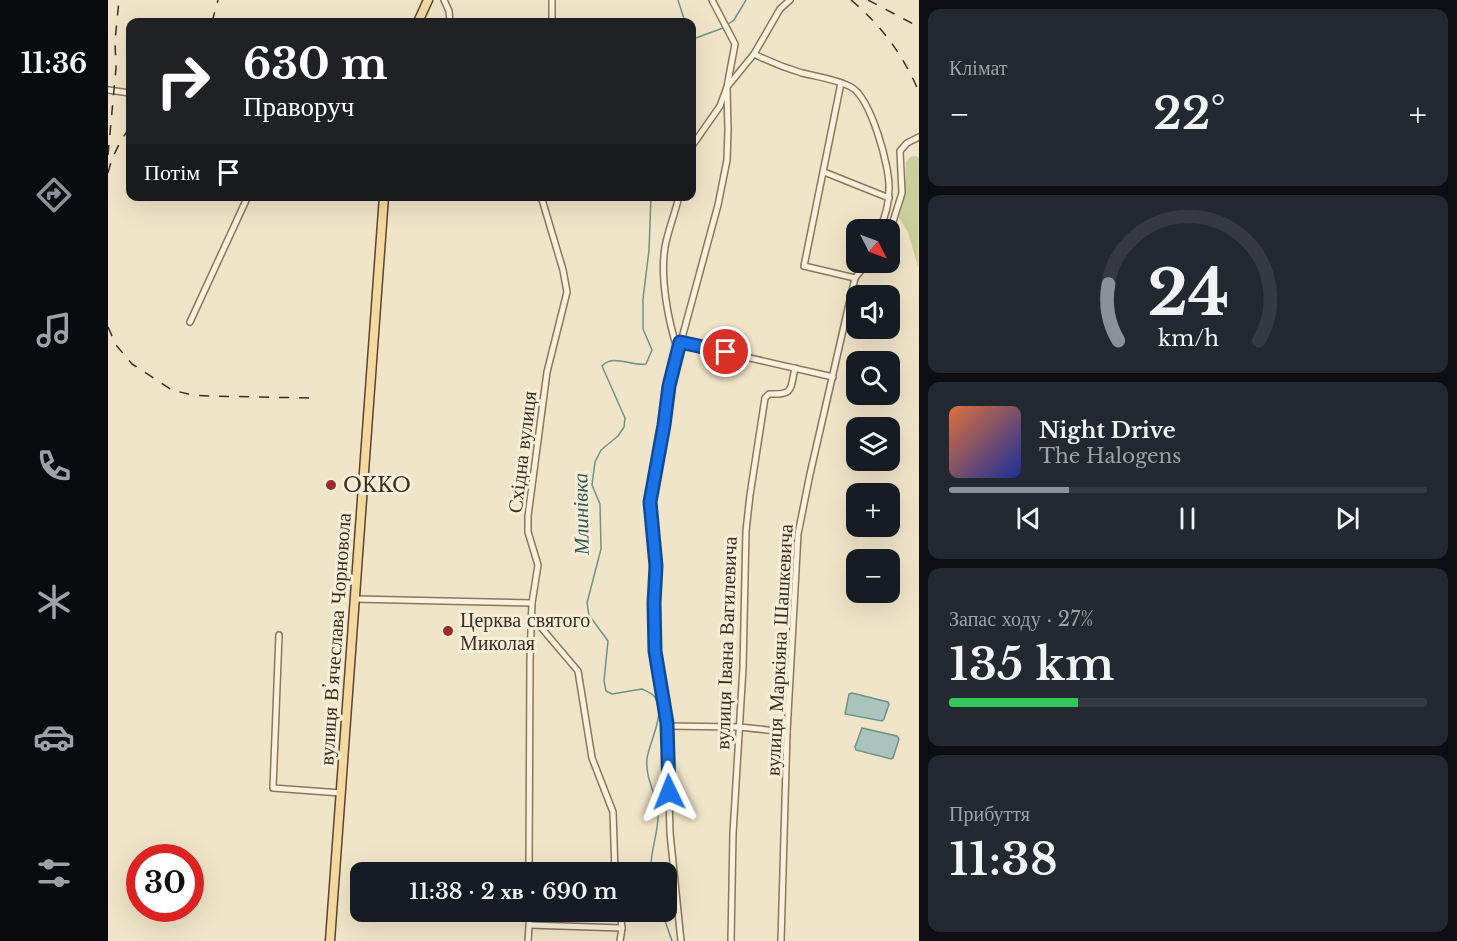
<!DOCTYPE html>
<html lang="uk">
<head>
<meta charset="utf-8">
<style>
	body { margin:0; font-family:"Libre Baskerville",serif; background:#242831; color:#f1f3f6; height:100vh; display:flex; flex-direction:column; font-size:22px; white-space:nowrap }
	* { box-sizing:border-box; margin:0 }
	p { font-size:20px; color:#9ea1a6 }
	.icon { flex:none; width:33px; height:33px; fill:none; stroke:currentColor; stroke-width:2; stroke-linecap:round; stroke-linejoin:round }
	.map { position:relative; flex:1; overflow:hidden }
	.side { display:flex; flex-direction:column; gap:9px; padding:9px; background:#0d0f14; width:538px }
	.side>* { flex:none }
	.banner { position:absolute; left:18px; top:18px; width:570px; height:183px; border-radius:12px; box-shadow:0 6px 24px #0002; background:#202124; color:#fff; overflow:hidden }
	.needle { width:39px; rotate:132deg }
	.buttons { position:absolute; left:738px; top:219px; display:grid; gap:12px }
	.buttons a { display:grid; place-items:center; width:54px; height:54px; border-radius:12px; background:#171b24; box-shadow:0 6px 24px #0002; font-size:30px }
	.speed { position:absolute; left:18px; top:844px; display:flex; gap:12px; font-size:30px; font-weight:700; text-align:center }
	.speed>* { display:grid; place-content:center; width:78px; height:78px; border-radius:50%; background:#171b24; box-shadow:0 6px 24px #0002; line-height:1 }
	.speed .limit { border:9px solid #d22; background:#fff; color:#111 }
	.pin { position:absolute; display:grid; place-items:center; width:51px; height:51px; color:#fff; margin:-26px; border:3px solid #fff; border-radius:50%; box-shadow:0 2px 6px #0007 }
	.me { position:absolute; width:66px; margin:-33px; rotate:358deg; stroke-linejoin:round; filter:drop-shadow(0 0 4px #0008) }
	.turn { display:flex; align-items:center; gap:21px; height:126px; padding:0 18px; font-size:27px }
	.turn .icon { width:78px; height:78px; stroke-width:2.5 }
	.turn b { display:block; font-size:42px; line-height:51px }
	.then { display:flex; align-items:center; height:57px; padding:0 18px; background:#0003; gap:12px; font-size:22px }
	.big { font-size:45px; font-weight:600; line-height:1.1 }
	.side .widget { flex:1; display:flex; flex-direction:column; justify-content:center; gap:9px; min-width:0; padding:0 21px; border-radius:12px; background:#242831 }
	.side .dial { align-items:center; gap:0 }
	.dial svg { height:156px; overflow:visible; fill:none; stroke:#363941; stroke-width:7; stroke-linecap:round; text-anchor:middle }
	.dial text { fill:#f1f3f6; stroke:none }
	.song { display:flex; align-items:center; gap:18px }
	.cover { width:72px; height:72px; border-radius:9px; background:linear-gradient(135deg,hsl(20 70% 55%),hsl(230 70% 35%)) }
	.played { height:6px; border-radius:3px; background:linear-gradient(90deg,#8c9099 25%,#363941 25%) }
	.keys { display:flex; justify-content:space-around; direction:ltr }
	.heat { display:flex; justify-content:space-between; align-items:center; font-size:33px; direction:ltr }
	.charge { height:9px; border-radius:4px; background:linear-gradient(90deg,#34c759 27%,#363941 0) }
	.trip { position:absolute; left:242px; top:862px; width:327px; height:60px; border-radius:12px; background:#171b24; box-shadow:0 6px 24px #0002; font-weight:600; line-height:60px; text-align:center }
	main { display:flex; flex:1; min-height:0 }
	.tab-bar { display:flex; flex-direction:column; width:108px; justify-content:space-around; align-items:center; background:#090b0e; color:#9ea1a6 }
	.tab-bar .icon { width:42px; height:42px }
	.tab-bar .selected { color:#8c9099 }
	.tab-bar b { font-size:27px; color:#f1f3f6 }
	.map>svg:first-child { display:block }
	.green { fill:#c9cf9b }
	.water { fill:#a9c4bc; stroke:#6f938a; stroke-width:1.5 }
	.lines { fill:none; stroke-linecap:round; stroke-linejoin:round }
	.stream { stroke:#6f938a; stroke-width:1.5 }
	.street-casing { stroke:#8d765c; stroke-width:8 }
	.primary-casing { stroke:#5b4430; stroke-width:11 }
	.street { stroke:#faf1dc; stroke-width:5 }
	.primary { stroke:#f3d9a0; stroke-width:8 }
	.rail { stroke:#3d2e20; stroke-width:1.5; stroke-dasharray:10 10; stroke-linecap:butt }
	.route-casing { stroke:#114b97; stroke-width:15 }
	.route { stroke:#1a73e8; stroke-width:10 }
	.poi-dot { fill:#9e2a2b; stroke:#f7eed8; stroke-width:2 }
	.labels { text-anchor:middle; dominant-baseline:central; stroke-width:6; stroke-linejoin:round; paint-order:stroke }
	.street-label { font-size:20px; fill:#3d2e20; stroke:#f7eed8 }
	.poi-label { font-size:20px; fill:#3d2e20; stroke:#f7eed8; text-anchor:start }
	.water-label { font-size:21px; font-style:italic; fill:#2f5d5a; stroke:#f7eed8 }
</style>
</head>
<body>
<main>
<nav class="tab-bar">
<b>11:36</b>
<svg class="icon selected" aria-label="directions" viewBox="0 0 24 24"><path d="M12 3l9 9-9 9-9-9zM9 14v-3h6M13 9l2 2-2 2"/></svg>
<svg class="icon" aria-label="music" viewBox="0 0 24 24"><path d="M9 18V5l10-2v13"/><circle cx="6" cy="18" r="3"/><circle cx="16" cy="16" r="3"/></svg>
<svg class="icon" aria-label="phone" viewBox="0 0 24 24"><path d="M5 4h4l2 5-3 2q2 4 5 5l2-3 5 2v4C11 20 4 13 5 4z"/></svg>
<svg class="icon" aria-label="climate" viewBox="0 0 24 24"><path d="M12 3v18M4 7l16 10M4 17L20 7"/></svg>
<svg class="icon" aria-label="car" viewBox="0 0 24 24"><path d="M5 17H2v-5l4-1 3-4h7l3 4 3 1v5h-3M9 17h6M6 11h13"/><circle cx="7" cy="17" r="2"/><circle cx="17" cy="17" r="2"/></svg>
<svg class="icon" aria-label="filters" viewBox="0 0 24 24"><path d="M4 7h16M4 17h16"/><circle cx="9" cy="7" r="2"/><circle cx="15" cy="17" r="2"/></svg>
</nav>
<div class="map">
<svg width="811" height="941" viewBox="0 0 811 941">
	<rect width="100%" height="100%" fill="#f0e4c8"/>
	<!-- green -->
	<polygon class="green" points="808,156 811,158 810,267 800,232 791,218 797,195 798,162 802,157"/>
	<!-- water -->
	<g class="water">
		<polygon points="744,693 780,702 781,704 776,719 774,721 737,714 741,694"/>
		<polygon points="754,728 789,736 791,739 785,758 783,759 748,750 747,747"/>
	</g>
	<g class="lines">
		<!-- stream -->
		<g class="stream">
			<polyline points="570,0 577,22"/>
			<polyline points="619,25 626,20 638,0"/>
			<polyline points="585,39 615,28"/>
			<path d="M543,873C541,853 551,833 550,813C549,794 537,779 539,759C541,741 559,714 546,696C543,693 538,691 534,689L504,694L498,691L496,681L500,641L481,615L479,603L493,549L492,504L484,485L487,462L493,450L510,436L516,427L517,418L494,366C505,353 523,367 538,364L544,350L535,329V299L541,250L543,196"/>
			<polyline points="554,912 564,941"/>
		</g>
		<!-- street casing -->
		<g class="street-casing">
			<g id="street">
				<polyline points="336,0 341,11 342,22"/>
				<polyline points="444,0 444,22"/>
				<path d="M646,54C662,62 677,68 694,73C710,77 728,79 743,87C763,98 782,167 781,189C781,203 777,218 771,230"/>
				<polyline points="733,83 696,266 747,278"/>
				<polyline points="0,90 22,93"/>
				<polyline points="584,146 612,106 619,87 627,44 604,0"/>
				<polyline points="716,172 781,198"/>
				<polyline points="276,197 287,196"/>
				<polyline points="782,231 794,193 792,151 799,143 811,137"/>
				<polyline points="82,322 140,196"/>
				<polyline points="572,342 725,377"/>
				<path d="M570,351C560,321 552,278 557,247C560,230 567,214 571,196"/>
				<polyline points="247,599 424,603"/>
				<polyline points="425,618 470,671 484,758 505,812 507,873"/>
				<polyline points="171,635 165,788 233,793"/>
				<polyline points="559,726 631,727 679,732"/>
				<polyline points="421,873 422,659 424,603 430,565 420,532 420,516 439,372 459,292 455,270 433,196"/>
				<polyline points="512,912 514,928 512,941"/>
				<polyline points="422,925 514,928"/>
				<polyline points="420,941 422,912"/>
				<polyline points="573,941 562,833 559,723 547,651 546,603 548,566 542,502 556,425 561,386 610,205 619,160 620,130 619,87 646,54 672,9 682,0"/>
				<path d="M623,941L625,833L635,668L638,531L642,495L657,398L661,394C686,395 682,390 687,368"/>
				<polyline points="673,941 679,732 690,534 702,474 747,278 760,262"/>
			</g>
		</g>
		<!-- primary casing -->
		<g class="primary-casing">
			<g id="primary">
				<polyline points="310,22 320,0"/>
				<polyline points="222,941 276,196"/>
			</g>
		</g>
		<!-- street -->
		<use href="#street" class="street"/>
		<!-- primary -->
		<use href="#primary" class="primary"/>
		<!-- rail -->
		<g class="rail">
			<path d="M743,0C774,26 795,55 811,92"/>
			<polyline points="760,0 811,27"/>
			<polyline points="104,22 110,0"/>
			<polyline points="0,155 8,68 7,41 11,0"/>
			<path d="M0,173C4,156 12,141 22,127"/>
			<polyline points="0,327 8,345 24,364 64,390 84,395 101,396 201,398"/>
		</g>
	</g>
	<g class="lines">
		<!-- route casing -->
		<g class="route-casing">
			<polyline id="route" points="561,792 559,723 547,651 546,603 548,566 542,502 556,425 561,386 572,342 618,352"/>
		</g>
		<!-- route -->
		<use href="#route" class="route"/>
	</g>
	<!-- markers -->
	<g class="poi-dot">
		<circle cx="223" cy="485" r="6"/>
		<circle cx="340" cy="631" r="6"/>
	</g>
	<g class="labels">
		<!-- street labels -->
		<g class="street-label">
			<text transform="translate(414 452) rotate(-83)">Східна вулиця</text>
			<text transform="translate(227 639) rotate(-86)">вулиця Вʼячеслава Чорновола</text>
			<text transform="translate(618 643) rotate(-88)">вулиця Івана Вагилевича</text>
			<text transform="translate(671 650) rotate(-87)">вулиця Маркіяна Шашкевича</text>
		</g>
		<!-- poi labels -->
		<g class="poi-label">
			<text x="235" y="485">OKKO</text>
			<text x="352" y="620">Церква святого<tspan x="352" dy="23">Миколая</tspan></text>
		</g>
		<!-- water labels -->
		<g class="water-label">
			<text transform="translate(473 514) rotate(-91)">Млинівка</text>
		</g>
	</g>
</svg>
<div class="buttons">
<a><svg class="needle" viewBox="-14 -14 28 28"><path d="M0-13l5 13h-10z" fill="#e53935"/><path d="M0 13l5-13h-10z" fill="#9ea1a6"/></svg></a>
<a><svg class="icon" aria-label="sound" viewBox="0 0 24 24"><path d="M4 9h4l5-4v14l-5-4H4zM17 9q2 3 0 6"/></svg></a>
<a><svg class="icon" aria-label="search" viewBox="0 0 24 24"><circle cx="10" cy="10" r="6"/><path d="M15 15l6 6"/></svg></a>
<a><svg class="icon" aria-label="layers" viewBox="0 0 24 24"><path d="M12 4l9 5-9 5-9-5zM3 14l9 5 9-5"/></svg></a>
<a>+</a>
<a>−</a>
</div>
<div class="speed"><div class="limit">30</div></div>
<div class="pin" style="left:618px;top:352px;background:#d93025"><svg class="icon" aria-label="arrive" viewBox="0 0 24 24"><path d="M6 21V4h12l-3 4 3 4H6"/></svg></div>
<svg class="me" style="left:561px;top:792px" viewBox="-20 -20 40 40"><path d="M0-17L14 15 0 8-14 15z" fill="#1a73e8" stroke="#fff" stroke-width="4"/></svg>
<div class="trip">11:38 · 2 хв · 690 m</div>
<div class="banner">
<div class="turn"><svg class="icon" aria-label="right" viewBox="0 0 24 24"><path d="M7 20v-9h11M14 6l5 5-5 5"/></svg><div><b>630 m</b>Праворуч</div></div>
<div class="then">Потім<svg class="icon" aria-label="arrive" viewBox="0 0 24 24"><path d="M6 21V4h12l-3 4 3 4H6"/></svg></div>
</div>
</div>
<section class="side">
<div class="widget"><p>Клімат</p>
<div class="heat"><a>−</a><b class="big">22°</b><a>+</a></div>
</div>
<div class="widget dial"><svg viewBox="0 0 100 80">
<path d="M14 69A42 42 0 1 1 86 69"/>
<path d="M14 69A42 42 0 0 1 9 40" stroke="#8c9099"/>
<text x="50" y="56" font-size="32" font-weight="700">24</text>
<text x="50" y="72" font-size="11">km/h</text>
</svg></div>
<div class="widget">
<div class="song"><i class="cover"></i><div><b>Night Drive</b><p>The Halogens</p></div></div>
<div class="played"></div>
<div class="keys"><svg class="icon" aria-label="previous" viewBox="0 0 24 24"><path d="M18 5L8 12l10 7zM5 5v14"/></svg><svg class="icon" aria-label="pause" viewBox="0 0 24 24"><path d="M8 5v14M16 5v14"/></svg><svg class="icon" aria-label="next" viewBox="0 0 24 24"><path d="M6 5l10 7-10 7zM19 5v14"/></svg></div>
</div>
<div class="widget"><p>Запас ходу · 27%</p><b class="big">135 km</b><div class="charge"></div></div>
<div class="widget"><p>Прибуття</p><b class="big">11:38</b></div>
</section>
</main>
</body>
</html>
